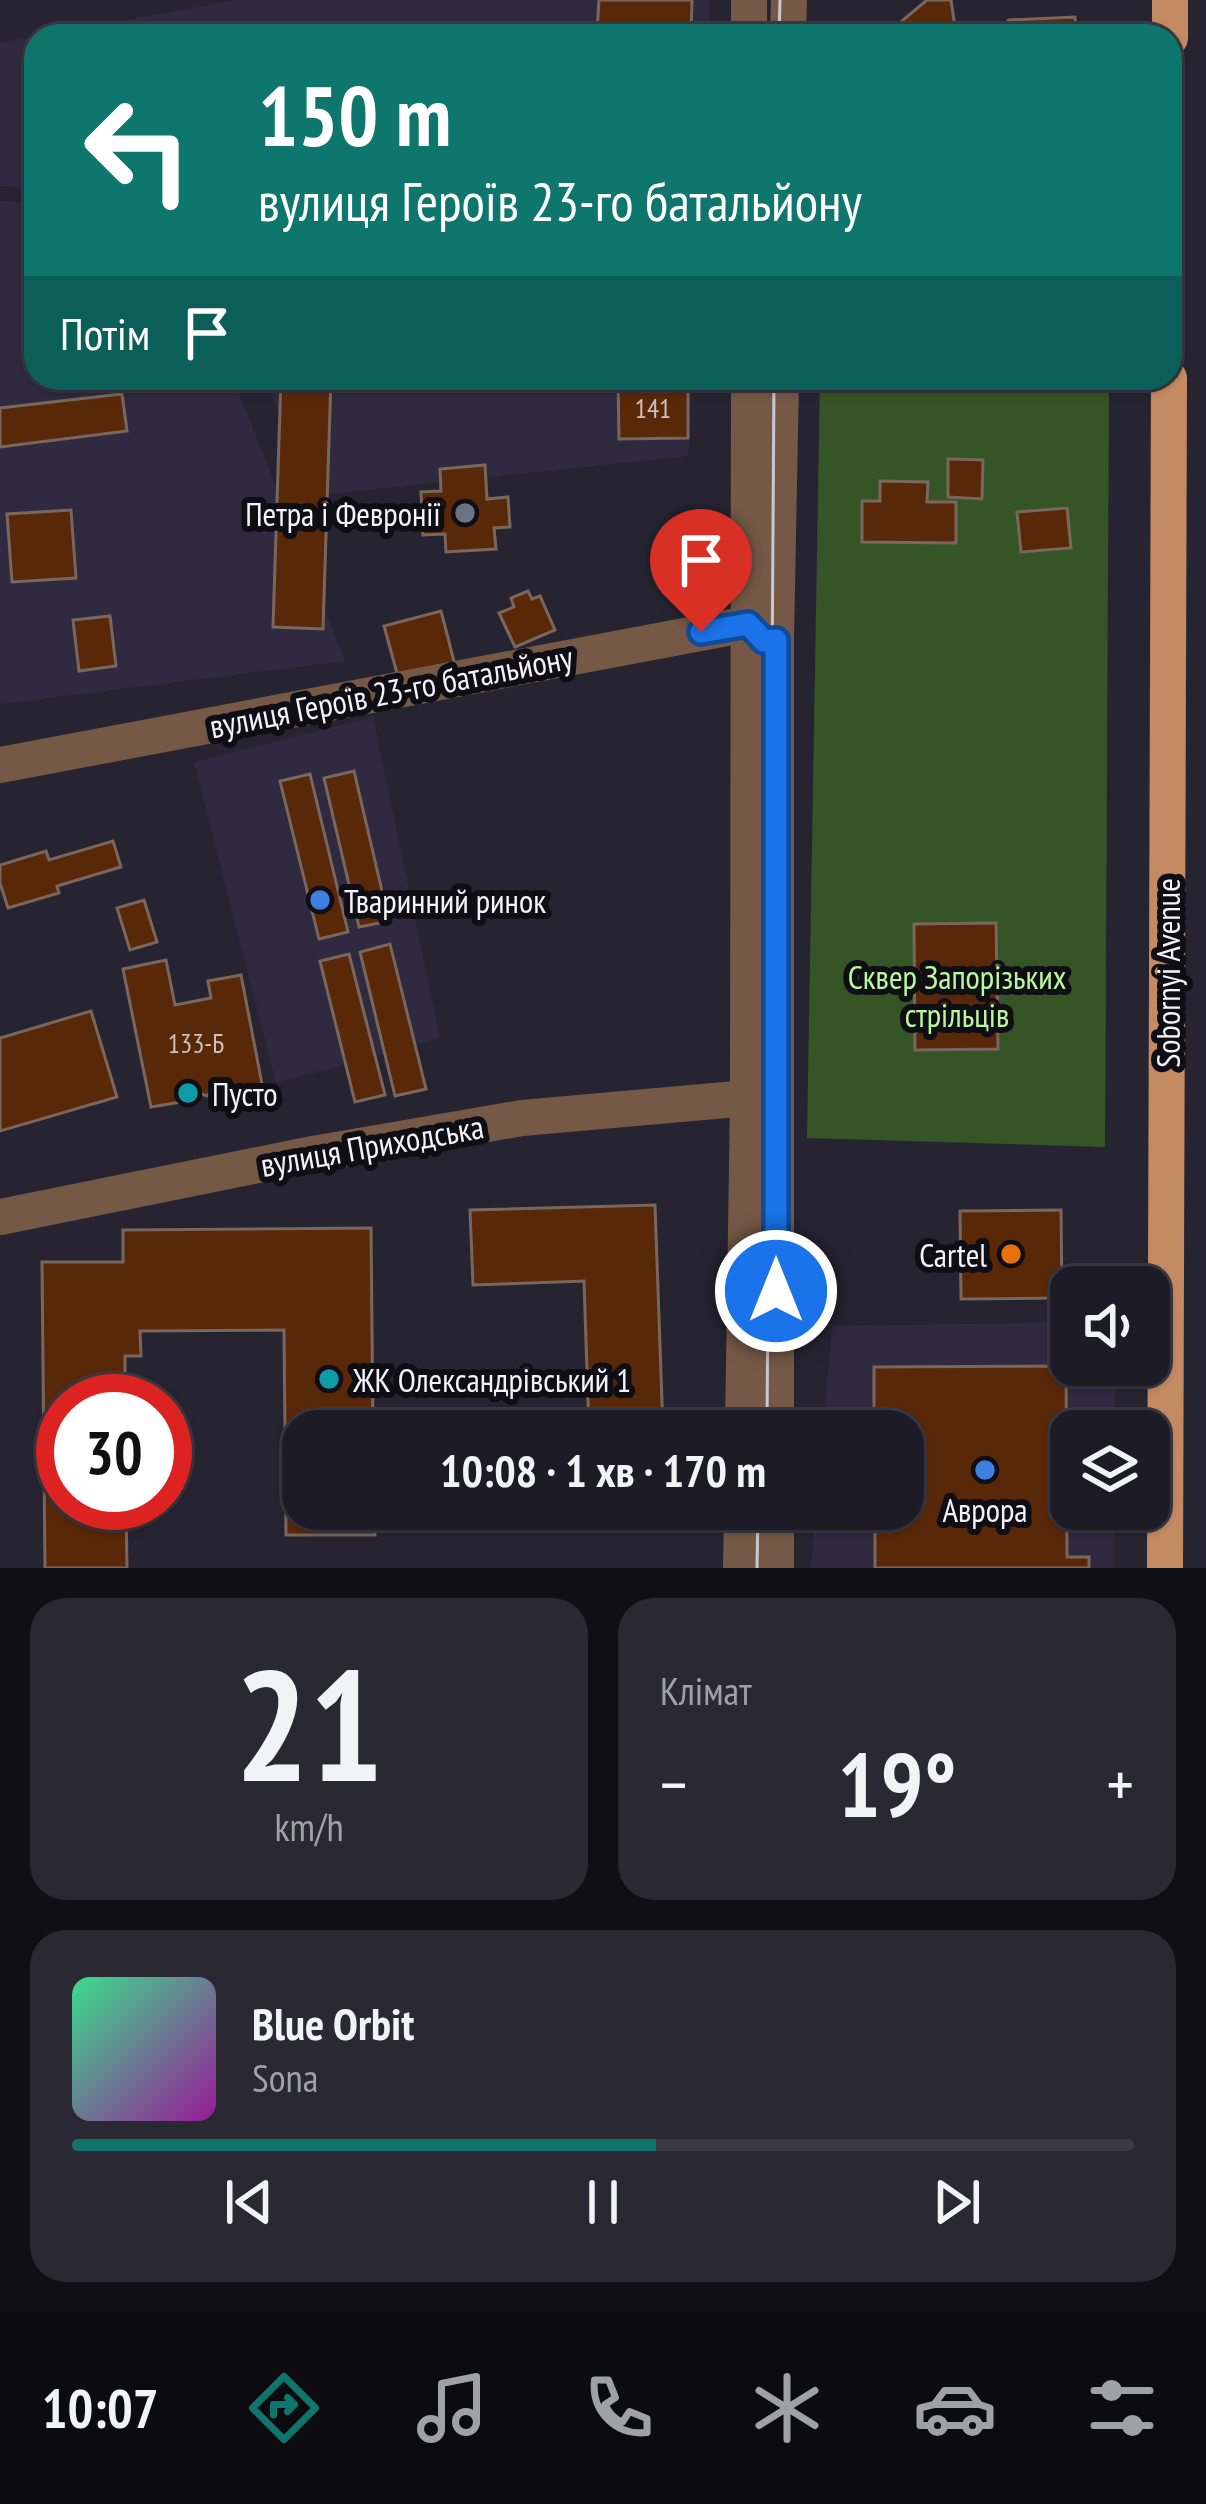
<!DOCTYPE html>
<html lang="uk">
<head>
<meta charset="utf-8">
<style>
	body { margin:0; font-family:"PT Sans Narrow",sans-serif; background:#2a2832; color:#f1f3f6; height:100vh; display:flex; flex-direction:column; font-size:45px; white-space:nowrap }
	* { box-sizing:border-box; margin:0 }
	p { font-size:39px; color:#a0a1a7 }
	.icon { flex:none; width:66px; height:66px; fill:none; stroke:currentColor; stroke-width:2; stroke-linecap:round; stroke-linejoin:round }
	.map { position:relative; height:1568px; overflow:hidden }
	.side { display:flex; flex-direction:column; gap:30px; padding:30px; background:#100f15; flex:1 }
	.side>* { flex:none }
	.banner { position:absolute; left:24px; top:24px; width:1158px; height:366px; border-radius:36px; box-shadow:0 3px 9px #0004,0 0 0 3px #3b3943; background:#0f766e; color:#fff; overflow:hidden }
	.tools { position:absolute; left:1050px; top:1266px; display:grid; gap:24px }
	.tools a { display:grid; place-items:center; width:120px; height:120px; border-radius:24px; background:#1d1b26; box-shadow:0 3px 9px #0004,0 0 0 3px #3b3943; font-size:60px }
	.speed { position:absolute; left:36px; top:1374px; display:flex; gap:24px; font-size:60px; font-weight:700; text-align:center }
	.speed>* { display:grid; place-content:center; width:156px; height:156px; border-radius:50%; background:#1d1b26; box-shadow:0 3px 9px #0004,0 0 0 3px #3b3943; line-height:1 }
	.speed .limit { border:18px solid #d22; background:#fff; color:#111 }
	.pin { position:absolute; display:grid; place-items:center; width:102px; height:102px; color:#fff; margin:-123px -51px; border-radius:50% 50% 50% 0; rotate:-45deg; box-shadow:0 0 12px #0007 }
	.pin .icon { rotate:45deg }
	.me { position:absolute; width:132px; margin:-66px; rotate:0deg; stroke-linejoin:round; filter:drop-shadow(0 0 9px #0008) }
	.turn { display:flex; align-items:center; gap:42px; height:252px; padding:0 36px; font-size:54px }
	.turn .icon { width:156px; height:156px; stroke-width:2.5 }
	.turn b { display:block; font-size:84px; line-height:102px }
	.then { display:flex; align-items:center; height:114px; padding:0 36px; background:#0003; gap:24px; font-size:45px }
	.big { font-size:90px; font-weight:700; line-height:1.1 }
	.side .tile { flex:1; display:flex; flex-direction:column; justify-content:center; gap:18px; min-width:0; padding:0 42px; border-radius:36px; background:#2a2832 }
	.side .dial { align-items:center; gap:0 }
	.dial b { font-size:156px; line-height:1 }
	.song { display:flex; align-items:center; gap:36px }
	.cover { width:144px; height:144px; border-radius:18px; background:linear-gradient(135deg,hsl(150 70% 55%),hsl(300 70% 35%)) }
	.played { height:12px; border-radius:6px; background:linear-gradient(90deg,#0f766e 55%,#3b3943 55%) }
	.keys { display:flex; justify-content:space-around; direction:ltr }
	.heat { display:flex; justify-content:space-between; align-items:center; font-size:66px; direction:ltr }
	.side .tiles { flex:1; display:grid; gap:30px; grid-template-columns:1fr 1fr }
	.tile:last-child { grid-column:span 2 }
	.trip { position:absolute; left:282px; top:1410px; width:642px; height:120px; border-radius:36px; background:#1d1b26; box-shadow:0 3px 9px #0004,0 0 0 3px #3b3943; font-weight:700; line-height:120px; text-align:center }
	.tabs { display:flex; height:192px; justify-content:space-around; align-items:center; background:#0c0b0f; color:#a0a1a7 }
	.tabs .icon { width:84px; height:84px }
	.tabs .active { color:#0f766e }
	.tabs b { font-size:54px; color:#f1f3f6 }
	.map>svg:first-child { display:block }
	.built { fill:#2f2a3f }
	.green { fill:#365526 }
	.building { fill:#592809; stroke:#79675e; stroke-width:3 }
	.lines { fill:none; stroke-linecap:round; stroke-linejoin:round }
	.minor { stroke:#755946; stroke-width:36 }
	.major { stroke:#c48b63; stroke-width:36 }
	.tram { stroke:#c9c7d2; stroke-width:3 }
	.route-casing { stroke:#114b97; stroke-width:30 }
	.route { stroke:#1a73e8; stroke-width:21 }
	.worship-dot { fill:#6b7280; stroke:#0f0e14; stroke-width:4.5 }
	.shop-dot { fill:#3f7fe0; stroke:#0f0e14; stroke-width:4.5 }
	.culture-dot { fill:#0f9aa8; stroke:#0f0e14; stroke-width:4.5 }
	.food-dot { fill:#e8710a; stroke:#0f0e14; stroke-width:4.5 }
	.labels { text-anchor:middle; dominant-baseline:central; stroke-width:12; stroke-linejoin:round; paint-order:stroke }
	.number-label { font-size:27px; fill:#cdc0bf }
	.poi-label { font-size:33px; fill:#f4f2fc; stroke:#0f0e14; text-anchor:start }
	.street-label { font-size:33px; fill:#f4f2fc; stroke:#0f0e14 }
	.park-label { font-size:33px; fill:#baf89d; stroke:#0f0e14 }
</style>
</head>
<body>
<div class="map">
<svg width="1206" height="1568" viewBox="0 0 1206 1568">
	<rect width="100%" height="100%" fill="#272432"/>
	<!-- built -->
	<g class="built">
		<polygon points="236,0 710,0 708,36 38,36"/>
		<polygon points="36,36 36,188 0,186 0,43"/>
		<polygon points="0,201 36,202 36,378 233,378 345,661 0,704"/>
		<polygon points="263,378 692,378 688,456 320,495"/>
		<polygon points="373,717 440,1038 276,1083 194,762"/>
		<polygon points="1071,1322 1071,1365 1116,1365 1115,1431 1071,1431 1071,1509 1114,1509 1114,1568 811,1568 816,1509 903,1509 903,1431 823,1431 832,1326"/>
	</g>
	<!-- green -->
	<polygon class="green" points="820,378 1109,378 1105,1147 807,1138"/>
	<!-- building -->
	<g class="building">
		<polygon points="599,0 692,0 691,32 597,31"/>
		<polygon points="951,0 955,27 964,36 884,36 927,0"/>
		<polygon points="1075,17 1076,36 992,36 1009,20"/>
		<polygon points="281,378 331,378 323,629 273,627"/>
		<polygon points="618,378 688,378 688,438 619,439"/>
		<polygon points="122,394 127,431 0,447 0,408"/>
		<polygon points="948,459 983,460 982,499 948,497"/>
		<polygon points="485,465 487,499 508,497 510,527 494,528 496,549 446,552 445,534 423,535 421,492 441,491 440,469"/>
		<polygon points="880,481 928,482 927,502 956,502 956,543 862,542 862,501 880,501"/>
		<polygon points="1067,508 1071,548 1021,552 1017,512"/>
		<polygon points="71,510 76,578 12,582 7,514"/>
		<polygon points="528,591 532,599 540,596 555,630 515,647 499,613 514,607 511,598"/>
		<polygon points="441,611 456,669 400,684 384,626"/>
		<polygon points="110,616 116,666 79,671 73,620"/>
		<polygon points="354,771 389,921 359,927 324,778"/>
		<polygon points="310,774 348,932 319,939 280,781"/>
		<polygon points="113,841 121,867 57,886 59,893 8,908 0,883 0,865 46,851 49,860"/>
		<polygon points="144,900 157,942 130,950 117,908"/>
		<polygon points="996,923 998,1049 915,1050 914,924"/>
		<polygon points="390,944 426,1089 395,1096 360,952"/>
		<polygon points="349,954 385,1095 355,1102 320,961"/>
		<polygon points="166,960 175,1005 211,998 208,981 241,975 262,1084 233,1090 231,1081 218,1083 207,1096 189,1089 178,1091 181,1102 151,1107 123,969"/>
		<polygon points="91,1011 117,1097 0,1131 0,1038"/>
		<polygon points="655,1205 663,1431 589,1431 584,1281 473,1285 470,1210"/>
		<polygon points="1061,1210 1062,1298 961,1299 960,1211"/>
		<polygon points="371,1228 373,1431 303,1431 303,1509 374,1509 375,1535 286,1535 284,1330 140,1331 141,1356 125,1356 125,1401 63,1401 63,1503 126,1503 127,1568 45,1568 42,1262 123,1262 123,1230"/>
		<polygon points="1066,1366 1067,1557 1089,1557 1089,1568 875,1568 875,1509 903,1509 903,1431 874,1431 874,1367"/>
		<polygon points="592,1509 666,1509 667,1522 592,1524"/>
	</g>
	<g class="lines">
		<!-- minor -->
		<g class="minor">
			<polyline points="749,36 749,0"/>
			<polyline points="788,36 789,0"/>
			<polyline points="0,765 748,624 762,638"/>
			<polyline points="0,1217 313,1154 522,1118 748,1098"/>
			<polyline points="743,1431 748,1098 749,378"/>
			<polyline points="776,1431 776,640 781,378"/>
			<polyline points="741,1568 742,1509"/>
			<polyline points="776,1568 776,1509"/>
		</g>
		<!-- major -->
		<g class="major">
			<polyline points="1170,38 1170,0"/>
			<polyline points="1165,1568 1169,378"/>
		</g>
		<!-- tram -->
		<g class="tram">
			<polyline points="779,36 780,0"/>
			<polyline points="767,1431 774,378"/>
			<polyline points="757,1568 758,1509"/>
		</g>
	</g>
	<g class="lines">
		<!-- route casing -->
		<g class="route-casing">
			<polyline id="route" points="701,632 748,624 764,641 776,640 776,1291"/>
		</g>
		<!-- route -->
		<use href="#route" class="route"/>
	</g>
	<!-- markers -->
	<circle class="worship-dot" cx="465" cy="513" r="12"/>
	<g class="shop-dot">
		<circle cx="320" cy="900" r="12"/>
		<circle cx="985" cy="1470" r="12"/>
	</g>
	<g class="culture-dot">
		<circle cx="188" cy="1093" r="12"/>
		<circle cx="329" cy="1379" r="12"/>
	</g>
	<circle class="food-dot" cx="1011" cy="1254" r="12"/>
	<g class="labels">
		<!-- number labels -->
		<g class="number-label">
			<text x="653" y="408">141</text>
			<text x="196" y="1043">133-Б</text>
		</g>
		<!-- poi labels -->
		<g class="poi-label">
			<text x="441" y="513" text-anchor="end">Петра і Февронії</text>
			<text x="344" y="900">Тваринний ринок</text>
			<text x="212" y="1093">Пусто</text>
			<text x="987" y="1254" text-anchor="end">Cartel</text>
			<text x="353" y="1379">ЖК Олександрівський 1</text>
			<text x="985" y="1509" text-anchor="middle">Аврора</text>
		</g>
		<!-- street labels -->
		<g class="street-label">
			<text transform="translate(391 691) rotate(-11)">вулиця Героїв 23-го батальйону</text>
			<text transform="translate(1167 973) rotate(-90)">Sobornyi Avenue</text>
			<text transform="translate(372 1145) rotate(-10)">вулиця Приходська</text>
		</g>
		<!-- park labels -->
		<g class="park-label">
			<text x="957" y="976">Сквер Запорізьких<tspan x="957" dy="38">стрільців</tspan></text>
		</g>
	</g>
</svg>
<div class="tools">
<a><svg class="icon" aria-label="sound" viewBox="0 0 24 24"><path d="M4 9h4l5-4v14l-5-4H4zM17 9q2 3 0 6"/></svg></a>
<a><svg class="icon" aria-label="layers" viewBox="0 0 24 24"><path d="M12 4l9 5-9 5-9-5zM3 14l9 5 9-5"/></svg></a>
</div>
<div class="speed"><div class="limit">30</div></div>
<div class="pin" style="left:701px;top:632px;background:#d93025"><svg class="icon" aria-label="arrive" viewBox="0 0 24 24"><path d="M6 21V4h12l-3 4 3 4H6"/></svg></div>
<svg class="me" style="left:776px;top:1291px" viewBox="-20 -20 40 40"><circle r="17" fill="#1a73e8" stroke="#fff" stroke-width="3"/><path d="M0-11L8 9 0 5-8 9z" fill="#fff"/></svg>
<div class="trip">10:08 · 1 хв · 170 m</div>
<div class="banner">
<div class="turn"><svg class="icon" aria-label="left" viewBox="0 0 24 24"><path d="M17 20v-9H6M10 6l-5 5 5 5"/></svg><div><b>150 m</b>вулиця Героїв 23-го батальйону</div></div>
<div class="then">Потім<svg class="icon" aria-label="arrive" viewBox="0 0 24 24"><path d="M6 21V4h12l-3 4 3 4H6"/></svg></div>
</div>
</div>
<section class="side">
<div class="tiles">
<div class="tile dial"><b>21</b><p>km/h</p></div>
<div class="tile"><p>Клімат</p>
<div class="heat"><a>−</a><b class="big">19°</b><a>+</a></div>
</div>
<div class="tile">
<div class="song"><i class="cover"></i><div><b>Blue Orbit</b><p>Sona</p></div></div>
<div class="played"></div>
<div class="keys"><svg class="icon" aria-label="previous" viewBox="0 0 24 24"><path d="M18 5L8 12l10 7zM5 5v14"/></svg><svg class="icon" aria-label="pause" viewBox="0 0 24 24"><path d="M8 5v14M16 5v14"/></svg><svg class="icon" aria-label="next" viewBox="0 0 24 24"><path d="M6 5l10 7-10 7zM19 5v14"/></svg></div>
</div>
</div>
</section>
<nav class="tabs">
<b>10:07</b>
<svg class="icon active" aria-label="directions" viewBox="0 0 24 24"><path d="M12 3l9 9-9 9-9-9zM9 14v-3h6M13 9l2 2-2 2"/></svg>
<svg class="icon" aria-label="music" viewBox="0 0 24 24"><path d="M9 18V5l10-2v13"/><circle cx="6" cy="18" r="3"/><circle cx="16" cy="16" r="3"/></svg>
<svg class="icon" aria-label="phone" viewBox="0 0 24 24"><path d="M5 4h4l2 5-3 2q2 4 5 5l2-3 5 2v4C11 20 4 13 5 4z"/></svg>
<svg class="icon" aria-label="climate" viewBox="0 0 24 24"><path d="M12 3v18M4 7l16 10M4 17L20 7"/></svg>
<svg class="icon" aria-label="car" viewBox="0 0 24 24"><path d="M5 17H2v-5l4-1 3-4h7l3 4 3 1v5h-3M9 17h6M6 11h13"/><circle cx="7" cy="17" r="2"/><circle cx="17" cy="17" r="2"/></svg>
<svg class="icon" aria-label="filters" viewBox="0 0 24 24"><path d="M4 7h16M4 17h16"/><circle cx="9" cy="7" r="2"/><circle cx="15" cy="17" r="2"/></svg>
</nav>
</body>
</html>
